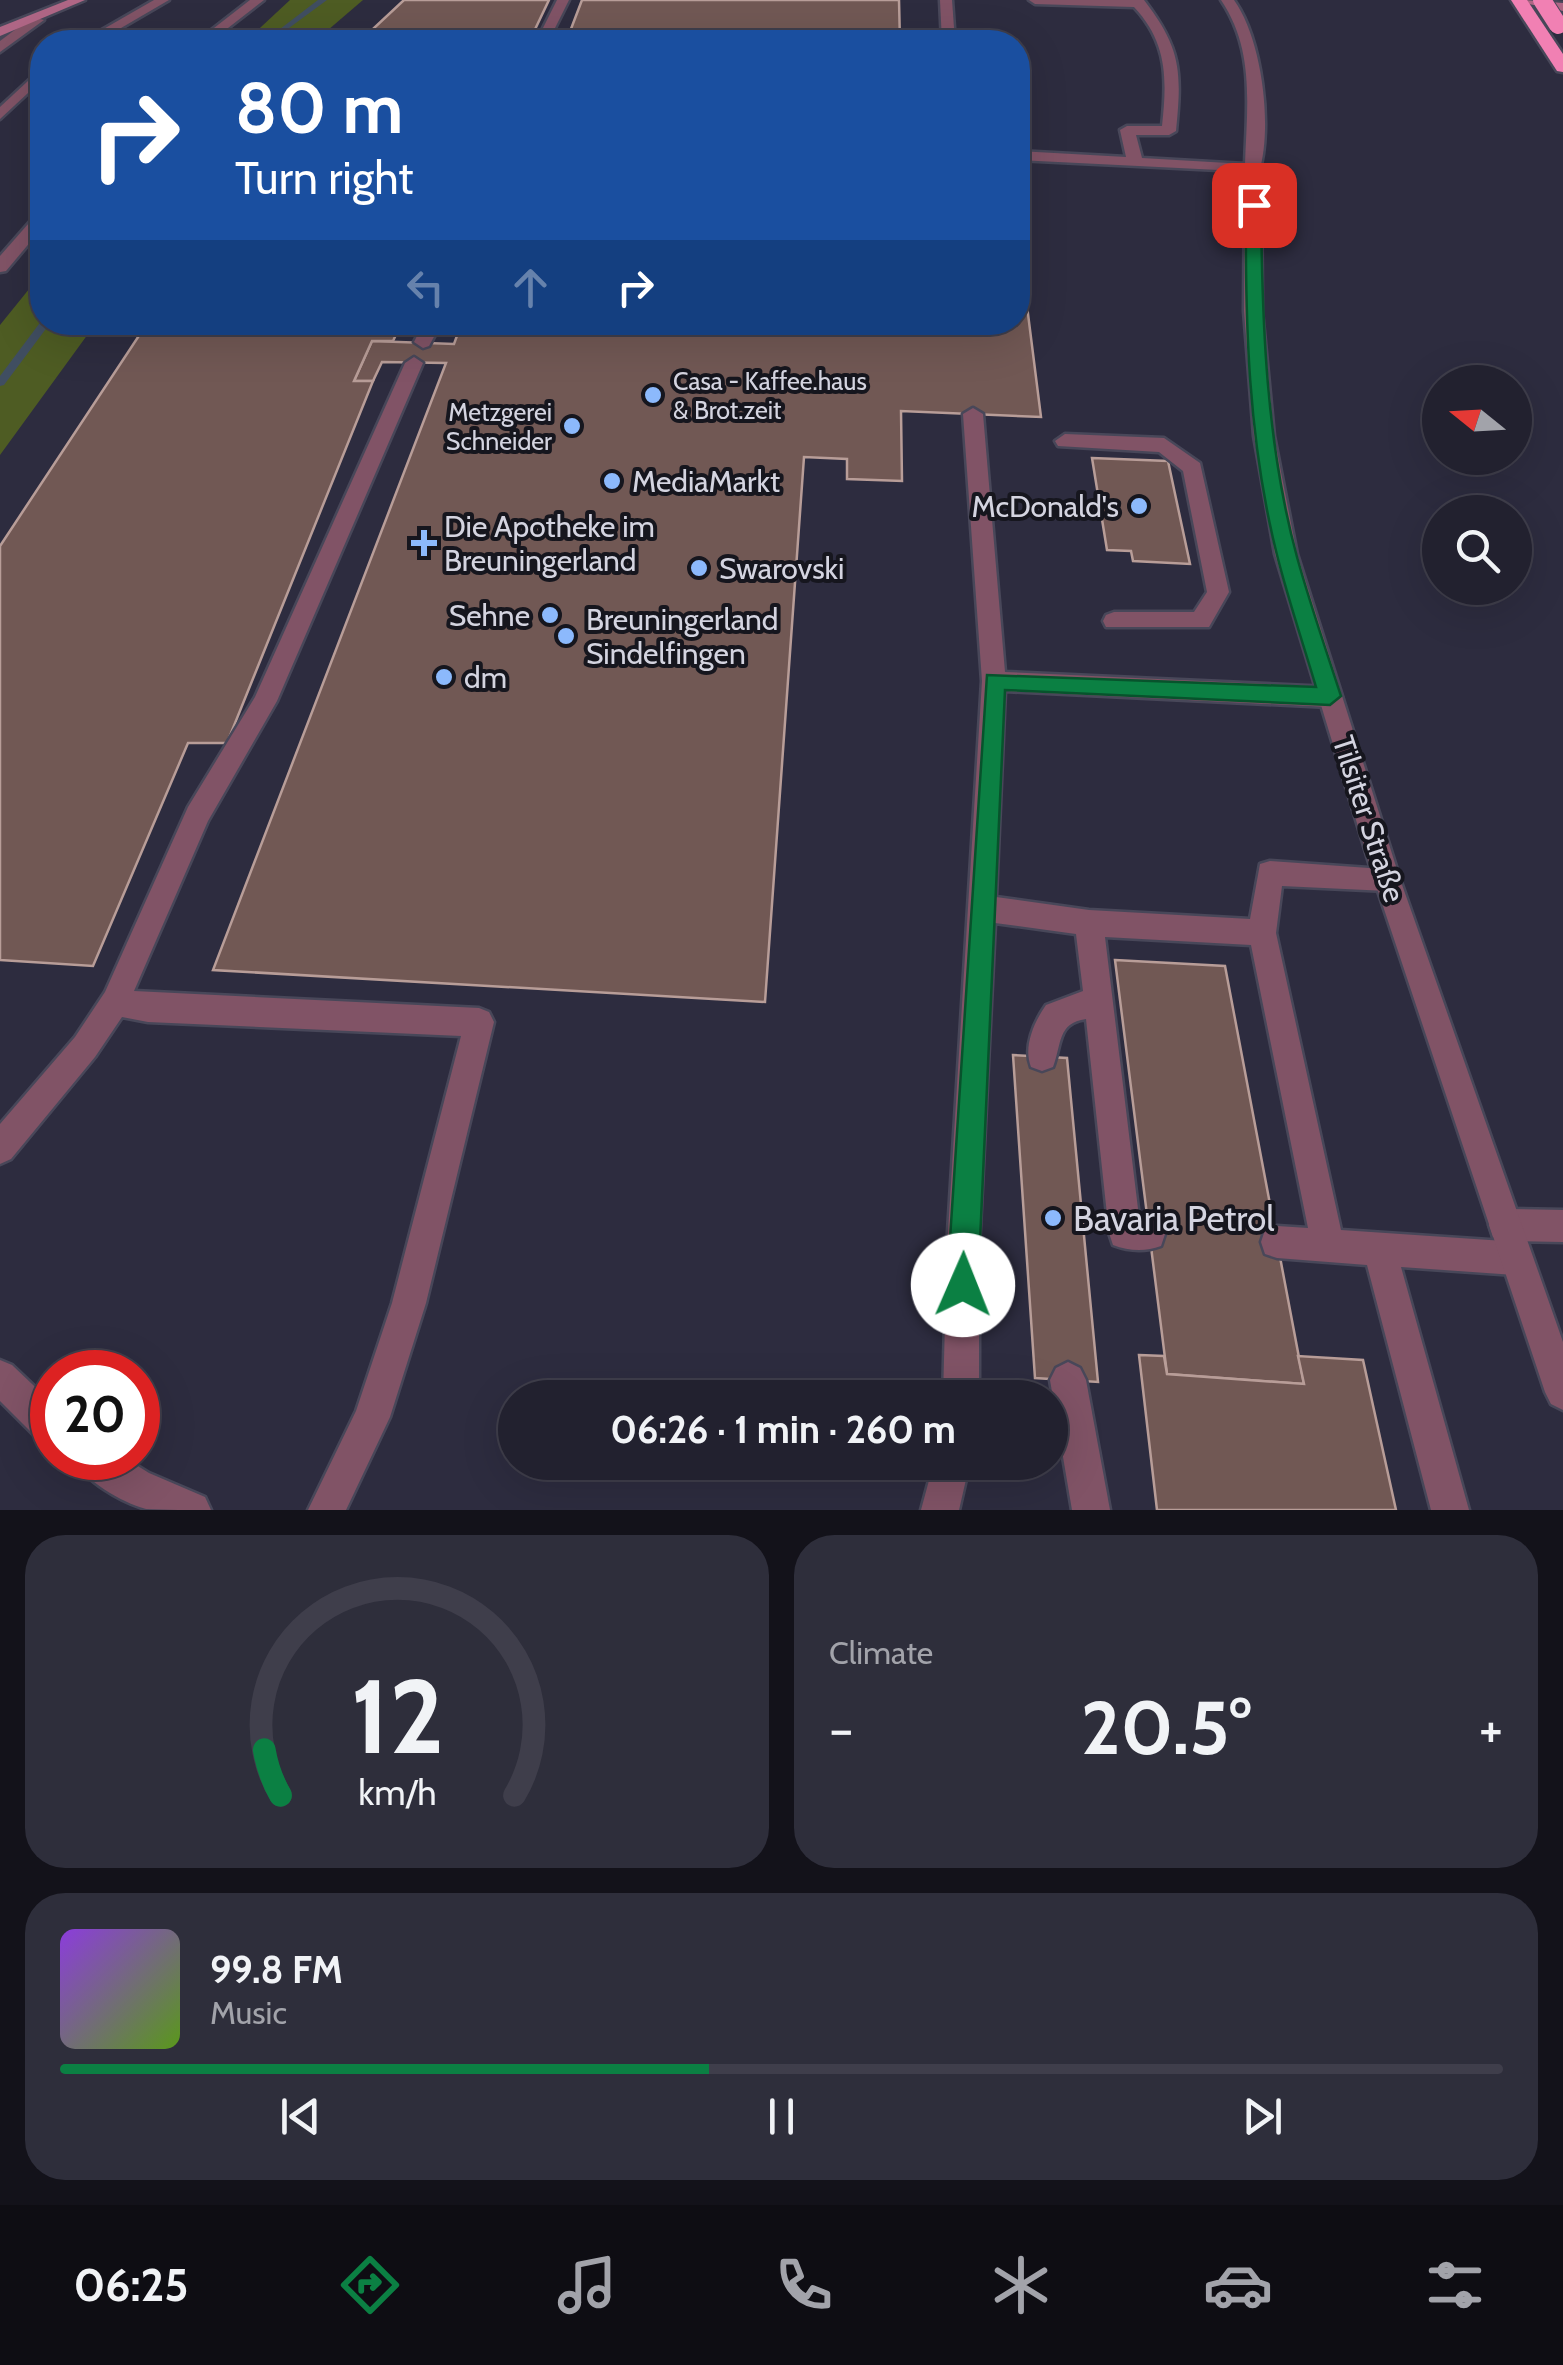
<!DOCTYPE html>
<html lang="en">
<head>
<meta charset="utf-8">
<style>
	body { margin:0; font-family:Cabin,sans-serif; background:#2e2e3b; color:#f1f3f6; height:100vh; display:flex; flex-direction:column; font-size:38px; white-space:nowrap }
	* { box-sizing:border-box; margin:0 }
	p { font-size:32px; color:#a2a3aa }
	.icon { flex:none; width:55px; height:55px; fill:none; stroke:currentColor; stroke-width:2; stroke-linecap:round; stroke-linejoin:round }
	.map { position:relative; height:1510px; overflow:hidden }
	.sheet { display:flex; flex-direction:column; gap:25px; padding:25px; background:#13121a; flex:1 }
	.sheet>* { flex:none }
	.top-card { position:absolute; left:30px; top:30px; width:1000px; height:305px; border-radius:40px; box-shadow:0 10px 40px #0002,0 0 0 2px #3f3e4b; background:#1a4fa0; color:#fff; overflow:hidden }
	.needle { width:65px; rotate:288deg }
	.buttons { position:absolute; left:1422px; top:365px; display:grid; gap:20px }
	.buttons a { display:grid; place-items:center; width:110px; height:110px; border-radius:50%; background:#22212f; box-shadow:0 10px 40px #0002,0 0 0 2px #3f3e4b; font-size:50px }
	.speed { position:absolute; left:30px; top:1350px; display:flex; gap:20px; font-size:50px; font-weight:700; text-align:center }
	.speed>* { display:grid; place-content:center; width:130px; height:130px; border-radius:50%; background:#22212f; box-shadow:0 10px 40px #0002,0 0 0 2px #3f3e4b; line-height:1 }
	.speed .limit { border:15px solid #d22; background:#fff; color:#111 }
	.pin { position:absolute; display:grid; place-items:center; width:85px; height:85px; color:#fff; margin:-42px; border-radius:20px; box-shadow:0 5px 15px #0006 }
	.me { position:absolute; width:110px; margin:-55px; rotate:1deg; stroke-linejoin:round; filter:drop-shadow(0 0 8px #0008) }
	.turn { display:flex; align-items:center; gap:35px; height:210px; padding:0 40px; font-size:45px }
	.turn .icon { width:130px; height:130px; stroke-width:2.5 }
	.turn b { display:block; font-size:70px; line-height:85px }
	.lanes { display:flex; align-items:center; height:95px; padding:0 40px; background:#0003; justify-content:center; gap:50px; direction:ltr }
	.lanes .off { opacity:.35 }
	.big { font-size:75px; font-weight:700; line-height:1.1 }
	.sheet .tile { flex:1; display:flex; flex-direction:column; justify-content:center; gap:15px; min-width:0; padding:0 35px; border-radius:40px; background:#2e2e3b }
	.sheet .dial { align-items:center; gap:0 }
	.dial svg { height:260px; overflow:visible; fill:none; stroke:#3f3e4b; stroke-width:7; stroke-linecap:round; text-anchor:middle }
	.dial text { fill:#f1f3f6; stroke:none }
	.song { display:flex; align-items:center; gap:30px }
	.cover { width:120px; height:120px; border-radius:15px; background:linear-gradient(135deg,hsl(270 70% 55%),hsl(90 70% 35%)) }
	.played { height:10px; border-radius:5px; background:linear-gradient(90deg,#0b8043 45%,#3f3e4b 45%) }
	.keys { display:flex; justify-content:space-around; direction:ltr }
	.heat { display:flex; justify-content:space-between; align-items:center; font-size:55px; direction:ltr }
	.sheet .tiles { flex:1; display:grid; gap:25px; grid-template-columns:1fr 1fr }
	.tile:last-child { grid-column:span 2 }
	.trip { position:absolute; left:498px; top:1380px; width:570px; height:100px; border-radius:50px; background:#22212f; box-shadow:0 10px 40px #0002,0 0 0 2px #3f3e4b; font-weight:700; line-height:100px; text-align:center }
	.menu { display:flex; height:160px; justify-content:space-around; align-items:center; background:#0e0d13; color:#a2a3aa }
	.menu .icon { width:70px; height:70px }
	.menu .current { color:#0b8043 }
	.menu b { font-size:45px; color:#f1f3f6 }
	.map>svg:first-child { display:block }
	.green { fill:#4e5c23 }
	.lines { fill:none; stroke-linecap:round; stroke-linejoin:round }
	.stream { fill:#404e61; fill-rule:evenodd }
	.building { fill:#715854; stroke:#b89d98; stroke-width:2.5 }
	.service-casing { stroke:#484759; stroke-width:5 }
	.minor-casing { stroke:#484759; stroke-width:5 }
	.tertiary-casing { stroke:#484759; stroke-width:5 }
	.secondary-casing { stroke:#484759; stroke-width:5 }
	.motorway-casing { stroke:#484759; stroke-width:5 }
	.service { fill:#815366; fill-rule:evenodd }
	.minor { fill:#815366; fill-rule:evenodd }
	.tertiary { fill:#815366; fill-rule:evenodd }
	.secondary { fill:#af6685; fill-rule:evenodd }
	.motorway { fill:#f180b3; fill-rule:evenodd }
	.motorway-bridge-casing { stroke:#484759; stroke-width:20; stroke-linecap:butt }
	.motorway-bridge { stroke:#f180b3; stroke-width:18 }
	.route { fill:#0b8043; stroke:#07532c; stroke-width:2.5 }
	.poi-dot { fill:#8cb9fc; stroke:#16161e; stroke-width:4 }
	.labels { text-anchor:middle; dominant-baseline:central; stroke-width:8; stroke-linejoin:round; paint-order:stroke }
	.far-poi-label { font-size:25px; fill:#d4d4e0; stroke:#16161e; text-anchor:start }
	.poi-label { font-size:30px; fill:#d4d4e0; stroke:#16161e; text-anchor:start }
	.street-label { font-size:30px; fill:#d4d4e0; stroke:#16161e }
	.near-poi-label { font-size:35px; fill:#d4d4e0; stroke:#16161e; text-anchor:start }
</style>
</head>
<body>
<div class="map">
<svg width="1563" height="1510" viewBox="0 0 1563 1510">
	<rect width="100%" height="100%" fill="#2d2c3f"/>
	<!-- green -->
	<g class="green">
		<polygon points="290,0 363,0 314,42 245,42"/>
		<polygon points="42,273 42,322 96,323 0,455 0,325"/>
	</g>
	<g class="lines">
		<!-- stream -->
		<g class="stream">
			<polygon points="318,0 327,0 270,42 263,42"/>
			<polygon points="42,320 42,322 51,322 4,385 0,386 0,376"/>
		</g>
	</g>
	<!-- building -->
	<g class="building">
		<polygon points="404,0 549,0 529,42 359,42"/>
		<polygon points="582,0 899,0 900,42 566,42"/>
		<polygon points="1018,289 1025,290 1041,417 901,411 902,481 847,479 847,459 804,457 765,1002 213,970 446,363 382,362 373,381 354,381 372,341 454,344 462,322 1018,322"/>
		<polygon points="148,322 402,322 393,341 372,341 354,381 373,381 227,743 188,743 93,966 0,960 0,546"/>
		<polygon points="1092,458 1168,461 1190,564 1133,561 1131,551 1107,550"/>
		<polygon points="1115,960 1225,966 1304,1384 1167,1374"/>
		<polygon points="1013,1055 1067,1058 1098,1382 1035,1378"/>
		<polygon points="1139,1355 1164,1356 1167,1374 1304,1384 1298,1356 1363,1360 1396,1510 1157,1510"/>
	</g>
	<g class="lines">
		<!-- service casing -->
		<g class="service-casing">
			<g id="service">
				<polygon points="154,0 169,0 97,42 81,42"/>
				<polygon points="250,0 264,0 210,42 196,42"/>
				<polygon points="557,0 569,0 548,42 536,42"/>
				<polygon points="940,0 952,0 955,42 942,42"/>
				<path d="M1029,0H1144C1181,48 1182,71 1176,131L1169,135H1136L1142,158L1245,164C1247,106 1255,50 1221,0H1234C1262,39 1273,127 1259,172L1018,160V151L1126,157L1120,130L1127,126H1162C1167,80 1168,43 1134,7L1035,4Z"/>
				<polygon points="42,68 42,80 0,119 0,107"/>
				<polygon points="42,213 42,228 6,271 0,272 0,256 36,215"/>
				<polygon points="424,322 442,322 429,346 423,348 414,342"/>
				<polygon points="414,357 423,363 277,701 208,821 134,991 479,1008 489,1012 494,1022 426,1303 390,1417 346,1510 308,1510 356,1411 392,1303 461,1036 148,1022 122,1017 95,1057 11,1159 0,1164 0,1124 75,1037 105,992 188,807 255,697 405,363"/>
				<path d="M973,408L983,414L1005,672L1330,687L1339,690L1342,697L1339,704L1330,707L1005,691L996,897L1089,910L1250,919L1260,864L1270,861L1397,870L1400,879L1397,888L1387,891L1282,886L1276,933L1341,1230L1504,1241L1493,1237L1489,1225L1493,1213L1505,1209L1563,1210V1242L1515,1241L1527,1246L1532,1258L1527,1270L1515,1275L1401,1267L1469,1510H1431L1367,1265L1277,1258L1265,1254L1261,1242L1265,1230L1277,1226L1308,1228L1251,945L1105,937L1139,1217L1161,1222L1165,1234L1161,1246C1145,1252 1129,1251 1113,1245L1109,1233L1086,1019C1057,1023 1062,1044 1053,1067L1042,1071L1031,1067C1023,1047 1034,1022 1046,1005L1083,991L1076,934L995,923L979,1248V1398H943L947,1248L982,681L963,414Z"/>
				<polygon points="1065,434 1164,438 1200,463 1229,592 1209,627 1106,627 1103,621 1106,615 1114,612 1194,612 1207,592 1183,471 1159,452 1058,446 1055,441"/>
				<polygon points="0,1360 12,1365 52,1403 52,1445 39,1440 0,1401"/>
				<polygon points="1068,1362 1080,1368 1086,1380 1110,1510 1072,1510 1050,1380 1056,1368"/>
				<path d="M75,1458H125L149,1473L205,1497L211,1510C191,1510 165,1510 146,1509C121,1502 84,1481 75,1458Z"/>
				<polygon points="934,1462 970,1462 959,1510 921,1510"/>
			</g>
		</g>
		<!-- minor casing -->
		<g class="minor-casing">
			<polygon id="minor" points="1253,164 1261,169 1262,311 1274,436 1297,554 1400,879 1563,1342 1563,1410 1551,1404 1545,1392 1374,879 1275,554 1254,436 1244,311 1245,169"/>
		</g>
		<!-- tertiary casing -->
		<g class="tertiary-casing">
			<polygon id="tertiary" points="32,17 44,20 0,52 0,41"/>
		</g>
		<!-- secondary casing -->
		<g class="secondary-casing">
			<g id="secondary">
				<polygon points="68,0 85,0 0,36 0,27"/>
				<polygon points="1523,0 1563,3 1563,11 1524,3"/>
			</g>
		</g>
		<!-- motorway casing -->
		<g class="motorway-casing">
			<polygon id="motorway" points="1511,0 1527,0 1563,54 1563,72 1557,71"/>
		</g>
		<!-- service -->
		<use href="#service" class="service"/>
		<!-- minor -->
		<use href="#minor" class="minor"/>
		<!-- tertiary -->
		<use href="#tertiary" class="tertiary"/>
		<!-- secondary -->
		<use href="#secondary" class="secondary"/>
		<!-- motorway -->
		<use href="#motorway" class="motorway"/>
		<!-- motorway-bridge casing -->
		<g class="motorway-bridge-casing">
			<polyline id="motorway-bridge" points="1542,0 1558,25"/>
		</g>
		<!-- motorway-bridge -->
		<use href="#motorway-bridge" class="motorway-bridge"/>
	</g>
	<!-- route -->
	<path class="route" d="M1254,200L1261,205C1262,322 1266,443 1297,557C1310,604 1326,650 1341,696L1330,705L1005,690L978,1285L974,1296L963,1300L952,1296L947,1285L987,675L1316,687C1303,643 1288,599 1277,555C1248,440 1245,322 1246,205Z"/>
	<!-- markers -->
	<g class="poi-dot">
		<circle cx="653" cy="395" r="10"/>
		<circle cx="572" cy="426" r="10"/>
		<circle cx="612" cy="481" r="10"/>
		<circle cx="1139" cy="506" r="10"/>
		<path d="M419 528h10v10h10v10h-10v10h-10v-10h-10v-10h10z"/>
		<circle cx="699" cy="568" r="10"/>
		<circle cx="550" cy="615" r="10"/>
		<circle cx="566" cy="636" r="10"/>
		<circle cx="444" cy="677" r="10"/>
		<circle cx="1053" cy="1218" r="10"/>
	</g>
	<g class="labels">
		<!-- far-poi labels -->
		<g class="far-poi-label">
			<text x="673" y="381">Casa - Kaffee.haus<tspan x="673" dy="29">&amp; Brot.zeit</tspan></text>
			<text x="552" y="412" text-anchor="end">Metzgerei<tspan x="552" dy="29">Schneider</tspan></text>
		</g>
		<!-- poi labels -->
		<g class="poi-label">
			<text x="632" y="481">MediaMarkt</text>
			<text x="1119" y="506" text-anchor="end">McDonald's</text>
			<text x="444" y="526">Die Apotheke im<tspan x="444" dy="34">Breuningerland</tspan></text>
			<text x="719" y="568">Swarovski</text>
			<text x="530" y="615" text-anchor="end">Sehne</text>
			<text x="586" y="619">Breuningerland<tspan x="586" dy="34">Sindelfingen</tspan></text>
			<text x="464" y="677">dm</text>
		</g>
		<!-- street labels -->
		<g class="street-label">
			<text transform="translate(1369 819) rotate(72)">Tilsiter Straße</text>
		</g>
		<!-- near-poi labels -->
		<g class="near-poi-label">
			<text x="1073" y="1218">Bavaria Petrol</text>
		</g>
	</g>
</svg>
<div class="buttons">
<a><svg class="needle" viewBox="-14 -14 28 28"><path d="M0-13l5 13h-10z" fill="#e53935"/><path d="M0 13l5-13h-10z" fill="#a2a3aa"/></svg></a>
<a><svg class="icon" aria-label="search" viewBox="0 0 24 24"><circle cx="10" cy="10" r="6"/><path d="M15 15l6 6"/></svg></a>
</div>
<div class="speed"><div class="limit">20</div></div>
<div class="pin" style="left:1254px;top:205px;background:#d93025"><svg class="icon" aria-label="arrive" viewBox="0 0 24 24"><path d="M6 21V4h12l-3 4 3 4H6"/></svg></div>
<svg class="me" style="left:963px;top:1285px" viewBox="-20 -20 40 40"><circle r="19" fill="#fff"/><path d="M0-13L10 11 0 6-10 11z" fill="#0b8043"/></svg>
<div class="trip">06:26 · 1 min · 260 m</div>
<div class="top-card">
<div class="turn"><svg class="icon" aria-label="right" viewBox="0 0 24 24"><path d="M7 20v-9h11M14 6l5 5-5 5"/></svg><div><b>80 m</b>Turn right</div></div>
<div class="lanes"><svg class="icon off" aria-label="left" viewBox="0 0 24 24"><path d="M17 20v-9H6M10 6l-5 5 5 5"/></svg><svg class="icon off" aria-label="ahead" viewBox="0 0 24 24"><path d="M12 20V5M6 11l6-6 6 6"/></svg><svg class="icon" aria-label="right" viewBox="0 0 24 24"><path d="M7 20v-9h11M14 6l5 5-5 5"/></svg></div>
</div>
</div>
<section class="sheet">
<div class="tiles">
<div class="tile dial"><svg viewBox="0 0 100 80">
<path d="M14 69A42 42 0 1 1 86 69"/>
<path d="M14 69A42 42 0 0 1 9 55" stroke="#0b8043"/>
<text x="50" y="56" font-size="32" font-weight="700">12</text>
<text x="50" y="72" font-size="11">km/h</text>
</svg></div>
<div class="tile"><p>Climate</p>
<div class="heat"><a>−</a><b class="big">20.5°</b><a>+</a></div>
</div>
<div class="tile">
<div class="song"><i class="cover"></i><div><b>99.8 FM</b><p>Music</p></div></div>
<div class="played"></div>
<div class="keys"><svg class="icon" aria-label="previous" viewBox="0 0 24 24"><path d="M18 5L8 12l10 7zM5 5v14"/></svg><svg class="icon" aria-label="pause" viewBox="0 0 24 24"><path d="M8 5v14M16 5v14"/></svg><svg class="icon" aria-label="next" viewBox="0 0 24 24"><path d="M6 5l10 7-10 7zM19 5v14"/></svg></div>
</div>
</div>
</section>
<nav class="menu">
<b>06:25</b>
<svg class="icon current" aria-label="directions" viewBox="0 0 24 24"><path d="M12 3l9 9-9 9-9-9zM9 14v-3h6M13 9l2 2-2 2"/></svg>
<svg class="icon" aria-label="music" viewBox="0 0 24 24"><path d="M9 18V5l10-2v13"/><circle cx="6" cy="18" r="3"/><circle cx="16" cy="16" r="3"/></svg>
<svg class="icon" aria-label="phone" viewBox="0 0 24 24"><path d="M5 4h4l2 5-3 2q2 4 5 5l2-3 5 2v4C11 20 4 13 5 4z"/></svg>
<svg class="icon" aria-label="climate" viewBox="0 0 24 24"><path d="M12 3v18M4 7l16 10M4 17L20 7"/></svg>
<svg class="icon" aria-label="car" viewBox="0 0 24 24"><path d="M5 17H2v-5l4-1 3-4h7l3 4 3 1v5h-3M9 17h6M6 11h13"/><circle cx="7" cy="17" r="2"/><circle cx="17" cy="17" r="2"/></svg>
<svg class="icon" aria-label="filters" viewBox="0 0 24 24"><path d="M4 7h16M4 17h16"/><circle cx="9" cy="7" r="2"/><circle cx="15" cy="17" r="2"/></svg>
</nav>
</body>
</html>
